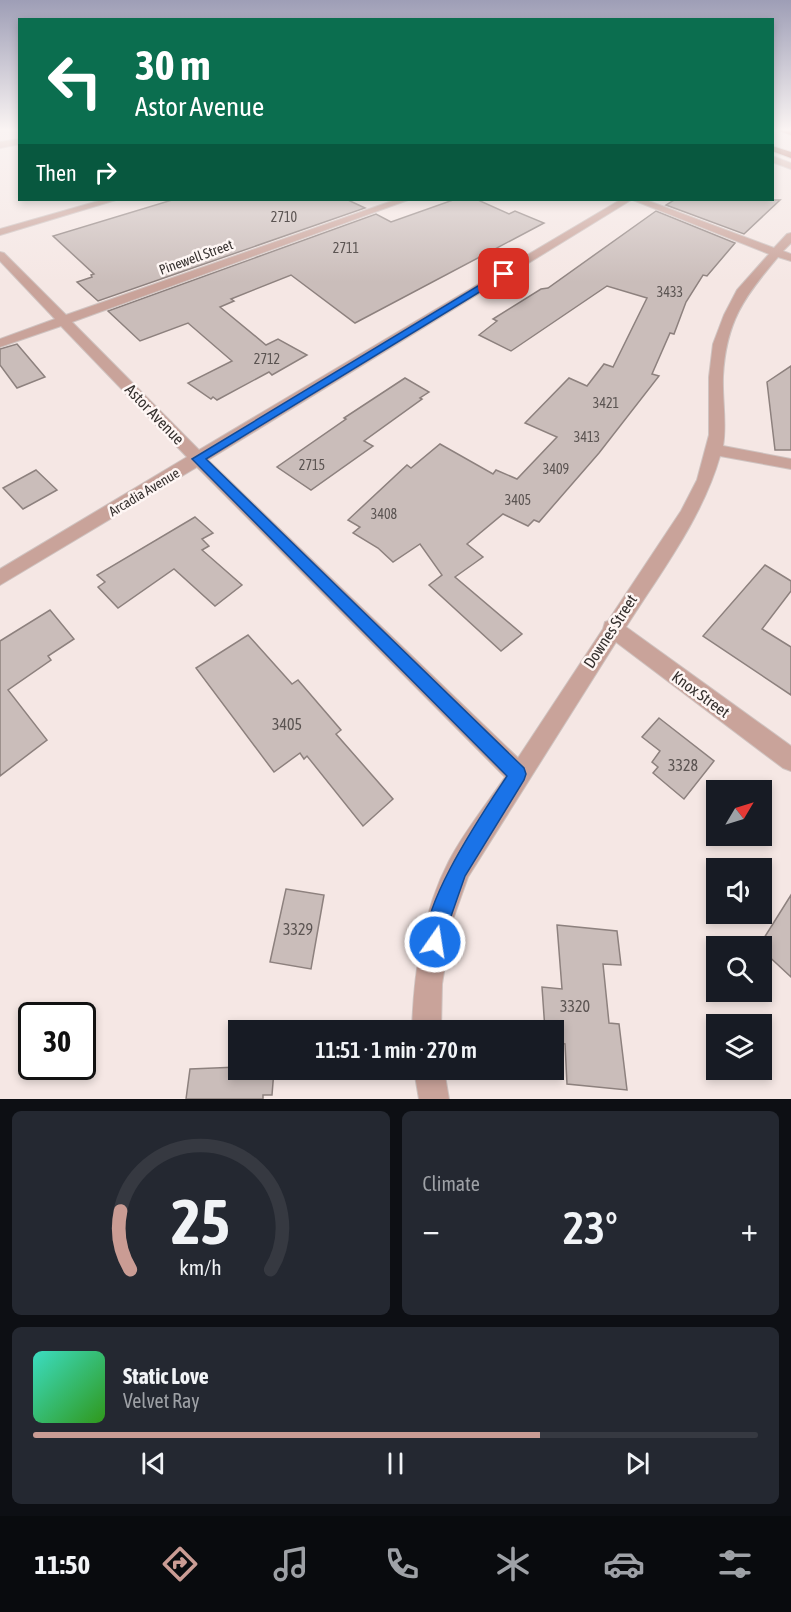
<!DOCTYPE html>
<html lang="en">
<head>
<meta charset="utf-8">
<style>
	body { margin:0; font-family:"Asap Condensed",sans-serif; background:#242831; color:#f1f3f6; height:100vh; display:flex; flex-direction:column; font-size:22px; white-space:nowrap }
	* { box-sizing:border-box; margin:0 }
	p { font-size:20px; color:#9ea1a6 }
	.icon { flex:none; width:33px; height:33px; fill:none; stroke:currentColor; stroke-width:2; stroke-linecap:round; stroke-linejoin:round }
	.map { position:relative; height:1099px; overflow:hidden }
	.sheet { display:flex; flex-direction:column; gap:12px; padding:12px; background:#0d0f14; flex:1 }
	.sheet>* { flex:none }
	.banner { position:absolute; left:18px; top:18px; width:756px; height:183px; border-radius:0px; box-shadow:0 3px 9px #0003; background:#0b6e4f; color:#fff; overflow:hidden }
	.needle { width:39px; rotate:52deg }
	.fabs { position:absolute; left:706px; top:780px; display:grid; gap:12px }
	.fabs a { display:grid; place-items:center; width:66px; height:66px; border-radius:0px; background:#171b24; box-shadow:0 3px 9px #0003; font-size:30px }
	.speed { position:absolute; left:18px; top:1002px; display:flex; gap:12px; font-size:30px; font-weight:700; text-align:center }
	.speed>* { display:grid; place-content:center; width:78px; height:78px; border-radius:50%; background:#171b24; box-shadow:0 3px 9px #0003; line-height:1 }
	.speed .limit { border:3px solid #111; border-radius:9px; background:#fff; color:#111 }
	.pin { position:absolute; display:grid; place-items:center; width:51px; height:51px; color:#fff; margin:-26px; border-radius:12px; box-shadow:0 3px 9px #0006 }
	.me { position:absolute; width:66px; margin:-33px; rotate:13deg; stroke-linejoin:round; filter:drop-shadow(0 0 4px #0008) }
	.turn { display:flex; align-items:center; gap:21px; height:126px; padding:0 18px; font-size:27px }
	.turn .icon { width:78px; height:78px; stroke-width:2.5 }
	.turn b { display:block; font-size:42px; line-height:51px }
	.then { display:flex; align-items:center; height:57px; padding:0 18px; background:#0003; gap:12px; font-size:22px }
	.big { font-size:45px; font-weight:600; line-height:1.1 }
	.sheet .widget { flex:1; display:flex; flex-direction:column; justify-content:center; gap:9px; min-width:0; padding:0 21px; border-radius:9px; background:#242831 }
	.sheet .dial { align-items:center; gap:0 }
	.dial svg { height:156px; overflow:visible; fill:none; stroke:#363941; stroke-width:7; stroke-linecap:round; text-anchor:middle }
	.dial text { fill:#f1f3f6; stroke:none }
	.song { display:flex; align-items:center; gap:18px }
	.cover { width:72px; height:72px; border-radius:9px; background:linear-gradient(135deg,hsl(170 70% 55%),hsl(110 70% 35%)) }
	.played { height:6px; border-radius:3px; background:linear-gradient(90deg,#ca9c94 70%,#363941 70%) }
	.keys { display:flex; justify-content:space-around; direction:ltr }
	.heat { display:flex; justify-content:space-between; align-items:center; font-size:33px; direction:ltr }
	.sheet .tiles { flex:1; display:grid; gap:12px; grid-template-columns:1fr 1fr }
	.widget:last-child { grid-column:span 2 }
	.trip { position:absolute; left:228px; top:1020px; width:336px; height:60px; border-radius:0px; background:#171b24; box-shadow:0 3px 9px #0003; font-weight:600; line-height:60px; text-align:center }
	.menu { display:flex; height:96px; justify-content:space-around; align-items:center; background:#090b0e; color:#9ea1a6 }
	.menu .icon { width:42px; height:42px }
	.menu .current { color:#ca9c94 }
	.menu b { font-size:27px; color:#f1f3f6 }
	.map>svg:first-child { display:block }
	.building { fill:#cabdba; stroke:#8d817e; stroke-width:1.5 }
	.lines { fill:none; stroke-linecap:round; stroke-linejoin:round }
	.minor-casing { stroke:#cfc3c0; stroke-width:2 }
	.highway-casing { stroke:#cfc3c0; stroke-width:2 }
	.minor { fill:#c9a39a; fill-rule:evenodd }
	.highway { fill:#994d3d; fill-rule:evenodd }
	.route { fill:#1a73e8; stroke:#114b97; stroke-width:1.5 }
	.labels { text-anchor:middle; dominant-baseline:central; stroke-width:5; stroke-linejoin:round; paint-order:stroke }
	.number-label { font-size:14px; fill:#5b5452 }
	.far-street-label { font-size:14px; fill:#36312f; stroke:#fef6f4 }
	.street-label { font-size:16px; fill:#36312f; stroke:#fef6f4 }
	.near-number-label { font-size:16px; fill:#5b5452 }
</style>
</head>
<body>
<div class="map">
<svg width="791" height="1099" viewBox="0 0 791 1099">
	<rect width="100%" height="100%" fill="#f5e7e4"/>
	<!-- building -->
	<g class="building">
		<polygon points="172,200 348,200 365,208 98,301 77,282 92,277 91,275 94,274 53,236"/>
		<polygon points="453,200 478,200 509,214 515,211 544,223 355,323 291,275 231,299 234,301 220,307 266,345 278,339 307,355 272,375 269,372 217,400 213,397 211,399 188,383 232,361 188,323 140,341 108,311 376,214 391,222"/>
		<polygon points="674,200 780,200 744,234 666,205"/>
		<polygon points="656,211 735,243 707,276 703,275 686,302 674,334 670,333 652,374 659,376 599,453 539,522 534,520 528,526 503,514 467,544 483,557 455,577 522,634 501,651 429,585 442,575 420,544 393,562 378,548 353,533 360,527 348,520 407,465 411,468 440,444 493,474 496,470 517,479 557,437 525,423 569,378 587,386 604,364 613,367 647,298 607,286 511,351 479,335 497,321 493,319 541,289 548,288"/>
		<polygon points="17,344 45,377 17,388 0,365 0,349"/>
		<polygon points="791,366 791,450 775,450 767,382"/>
		<polygon points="405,378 429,392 420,398 422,399 364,441 373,446 311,490 277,467 346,419 344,418"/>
		<polygon points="36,470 57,490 23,509 3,488"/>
		<polygon points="195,517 213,533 202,539 209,546 202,550 242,585 215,606 174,569 118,608 98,587 105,582 97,575"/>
		<polygon points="765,565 791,581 791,591 762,629 791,647 791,695 703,636"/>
		<polygon points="50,610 74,639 48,656 51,660 8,690 47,740 0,776 0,641"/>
		<polygon points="248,635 292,684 298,680 341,730 336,734 393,799 363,826 307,756 304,759 300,753 274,772 196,668"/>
		<polygon points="659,718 714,761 684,799 653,773 658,767 652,762 660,751 642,737"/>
		<polygon points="286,889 324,895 311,969 270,962"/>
		<polygon points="791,895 791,977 762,950 762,946 759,946"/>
		<polygon points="557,925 617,931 621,965 603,964 609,1023 619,1024 627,1090 567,1084 565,1044 554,1042 554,1030 545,1030 542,987 562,989"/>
		<polygon points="238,1067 238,1070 274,1070 272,1095 263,1095 263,1099 186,1099 190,1069"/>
	</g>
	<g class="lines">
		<!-- minor casing -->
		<g class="minor-casing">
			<g id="minor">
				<polygon points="20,139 20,144 0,148 0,142"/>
				<polygon points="772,156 791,163 791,169 772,162"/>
				<polygon points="102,200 116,200 0,235 0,229"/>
				<path d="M395,200H408L72,322L199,450L620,200H631L208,460L518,758L603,629L605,622L608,621L681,511L697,480L709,435V377L713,344L724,315L737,290L769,254L633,200H646L774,248L787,234L791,233V243L783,251L791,254V261L778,257C744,297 726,322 723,376C722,400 727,423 723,446L791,459V469L720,456C702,519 660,573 626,627L791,746V771L783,768L616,642L468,877L452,922L442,984L441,1030H412C414,973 422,913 449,861C464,832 486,805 505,777L197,467L0,585V569L187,457L61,326L0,347V339L55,319L0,261V252L4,253L66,315Z"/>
				<polygon points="414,1070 444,1070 449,1099 419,1099"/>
			</g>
		</g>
		<!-- highway casing -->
		<g class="highway-casing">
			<g id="highway">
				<polygon points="778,129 791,130 791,135 779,131"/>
				<polygon points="772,146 791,152 791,158 772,151"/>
			</g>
		</g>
		<!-- minor -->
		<use href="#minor" class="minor"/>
		<!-- highway -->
		<use href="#highway" class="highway"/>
	</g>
	<!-- sky -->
	<linearGradient id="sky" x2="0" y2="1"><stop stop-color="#9e9eb6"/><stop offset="0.46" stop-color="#faf4f3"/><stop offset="1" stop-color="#faf4f3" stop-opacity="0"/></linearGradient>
	<rect width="791" height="282" fill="url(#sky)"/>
	<!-- route -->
	<path class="route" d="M501,272L509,274L206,459L524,768L526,774L524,780L465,876L449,922L442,950L435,953L428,950C413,914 486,808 507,776L192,459Z"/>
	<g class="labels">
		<!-- number labels -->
		<g class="number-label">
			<text x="284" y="217">2710</text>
			<text x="346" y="248">2711</text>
			<text x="670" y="292">3433</text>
			<text x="267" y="359">2712</text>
			<text x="606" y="403">3421</text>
			<text x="587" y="437">3413</text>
			<text x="312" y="465">2715</text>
			<text x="556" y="469">3409</text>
			<text x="518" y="500">3405</text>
			<text x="384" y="514">3408</text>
		</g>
		<!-- far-street labels -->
		<g class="far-street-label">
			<text transform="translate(196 257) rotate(-20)">Pinewell Street</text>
			<text transform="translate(144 492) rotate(-31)">Arcadia Avenue</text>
		</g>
		<!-- street labels -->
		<g class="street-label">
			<text transform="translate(155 414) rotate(46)">Astor Avenue</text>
			<text transform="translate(610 631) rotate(-57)">Downes Street</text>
			<text transform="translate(701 694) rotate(36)">Knox Street</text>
		</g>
		<!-- near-number labels -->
		<g class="near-number-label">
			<text x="287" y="724">3405</text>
			<text x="683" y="765">3328</text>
			<text x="298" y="929">3329</text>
			<text x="575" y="1006">3320</text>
		</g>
	</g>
</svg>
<div class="fabs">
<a><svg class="needle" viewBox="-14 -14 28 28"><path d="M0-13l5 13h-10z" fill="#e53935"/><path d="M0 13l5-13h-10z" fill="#9ea1a6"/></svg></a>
<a><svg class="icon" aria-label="sound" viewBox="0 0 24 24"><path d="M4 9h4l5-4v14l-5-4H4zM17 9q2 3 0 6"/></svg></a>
<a><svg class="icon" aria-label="search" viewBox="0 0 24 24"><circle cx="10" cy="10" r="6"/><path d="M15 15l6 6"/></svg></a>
<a><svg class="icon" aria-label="layers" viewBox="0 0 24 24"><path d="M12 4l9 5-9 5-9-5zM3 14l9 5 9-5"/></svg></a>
</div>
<div class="speed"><div class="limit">30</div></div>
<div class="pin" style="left:504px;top:274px;background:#d93025"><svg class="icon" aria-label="arrive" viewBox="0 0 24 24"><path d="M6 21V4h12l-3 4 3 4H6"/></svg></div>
<svg class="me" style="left:435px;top:942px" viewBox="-20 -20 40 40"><circle r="17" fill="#1a73e8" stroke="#fff" stroke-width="3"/><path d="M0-11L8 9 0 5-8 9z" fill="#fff"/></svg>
<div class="trip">11:51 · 1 min · 270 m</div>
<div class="banner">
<div class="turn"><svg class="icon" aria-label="left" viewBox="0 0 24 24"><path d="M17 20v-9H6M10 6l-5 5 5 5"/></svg><div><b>30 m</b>Astor Avenue</div></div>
<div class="then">Then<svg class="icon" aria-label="right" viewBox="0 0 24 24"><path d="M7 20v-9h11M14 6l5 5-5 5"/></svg></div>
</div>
</div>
<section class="sheet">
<div class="tiles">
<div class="widget dial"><svg viewBox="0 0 100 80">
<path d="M14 69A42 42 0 1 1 86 69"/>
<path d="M14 69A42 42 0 0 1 9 39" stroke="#ca9c94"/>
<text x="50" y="56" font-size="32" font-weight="700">25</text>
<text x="50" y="72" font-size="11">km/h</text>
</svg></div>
<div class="widget"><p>Climate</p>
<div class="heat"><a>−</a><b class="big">23°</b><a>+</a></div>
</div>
<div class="widget">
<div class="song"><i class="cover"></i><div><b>Static Love</b><p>Velvet Ray</p></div></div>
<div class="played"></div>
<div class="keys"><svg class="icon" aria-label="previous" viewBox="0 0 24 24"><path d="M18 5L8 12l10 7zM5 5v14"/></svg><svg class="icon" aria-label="pause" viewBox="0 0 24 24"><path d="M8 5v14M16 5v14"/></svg><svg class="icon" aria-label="next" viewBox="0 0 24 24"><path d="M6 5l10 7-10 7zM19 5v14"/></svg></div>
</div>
</div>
</section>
<nav class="menu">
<b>11:50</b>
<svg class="icon current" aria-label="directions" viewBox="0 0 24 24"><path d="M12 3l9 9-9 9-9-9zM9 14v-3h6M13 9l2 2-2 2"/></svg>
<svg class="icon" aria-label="music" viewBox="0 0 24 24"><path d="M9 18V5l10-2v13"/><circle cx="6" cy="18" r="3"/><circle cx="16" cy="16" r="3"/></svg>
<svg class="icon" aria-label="phone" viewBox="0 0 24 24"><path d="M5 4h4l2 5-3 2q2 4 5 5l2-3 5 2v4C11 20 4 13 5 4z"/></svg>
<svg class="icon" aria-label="climate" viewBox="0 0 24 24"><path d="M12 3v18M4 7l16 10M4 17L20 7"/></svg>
<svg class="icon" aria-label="car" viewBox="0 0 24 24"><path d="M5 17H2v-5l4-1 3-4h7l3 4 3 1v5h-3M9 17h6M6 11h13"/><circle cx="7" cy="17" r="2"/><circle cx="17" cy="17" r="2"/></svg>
<svg class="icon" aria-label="filters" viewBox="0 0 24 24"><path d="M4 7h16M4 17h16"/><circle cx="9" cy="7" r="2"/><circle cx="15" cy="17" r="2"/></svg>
</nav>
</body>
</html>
